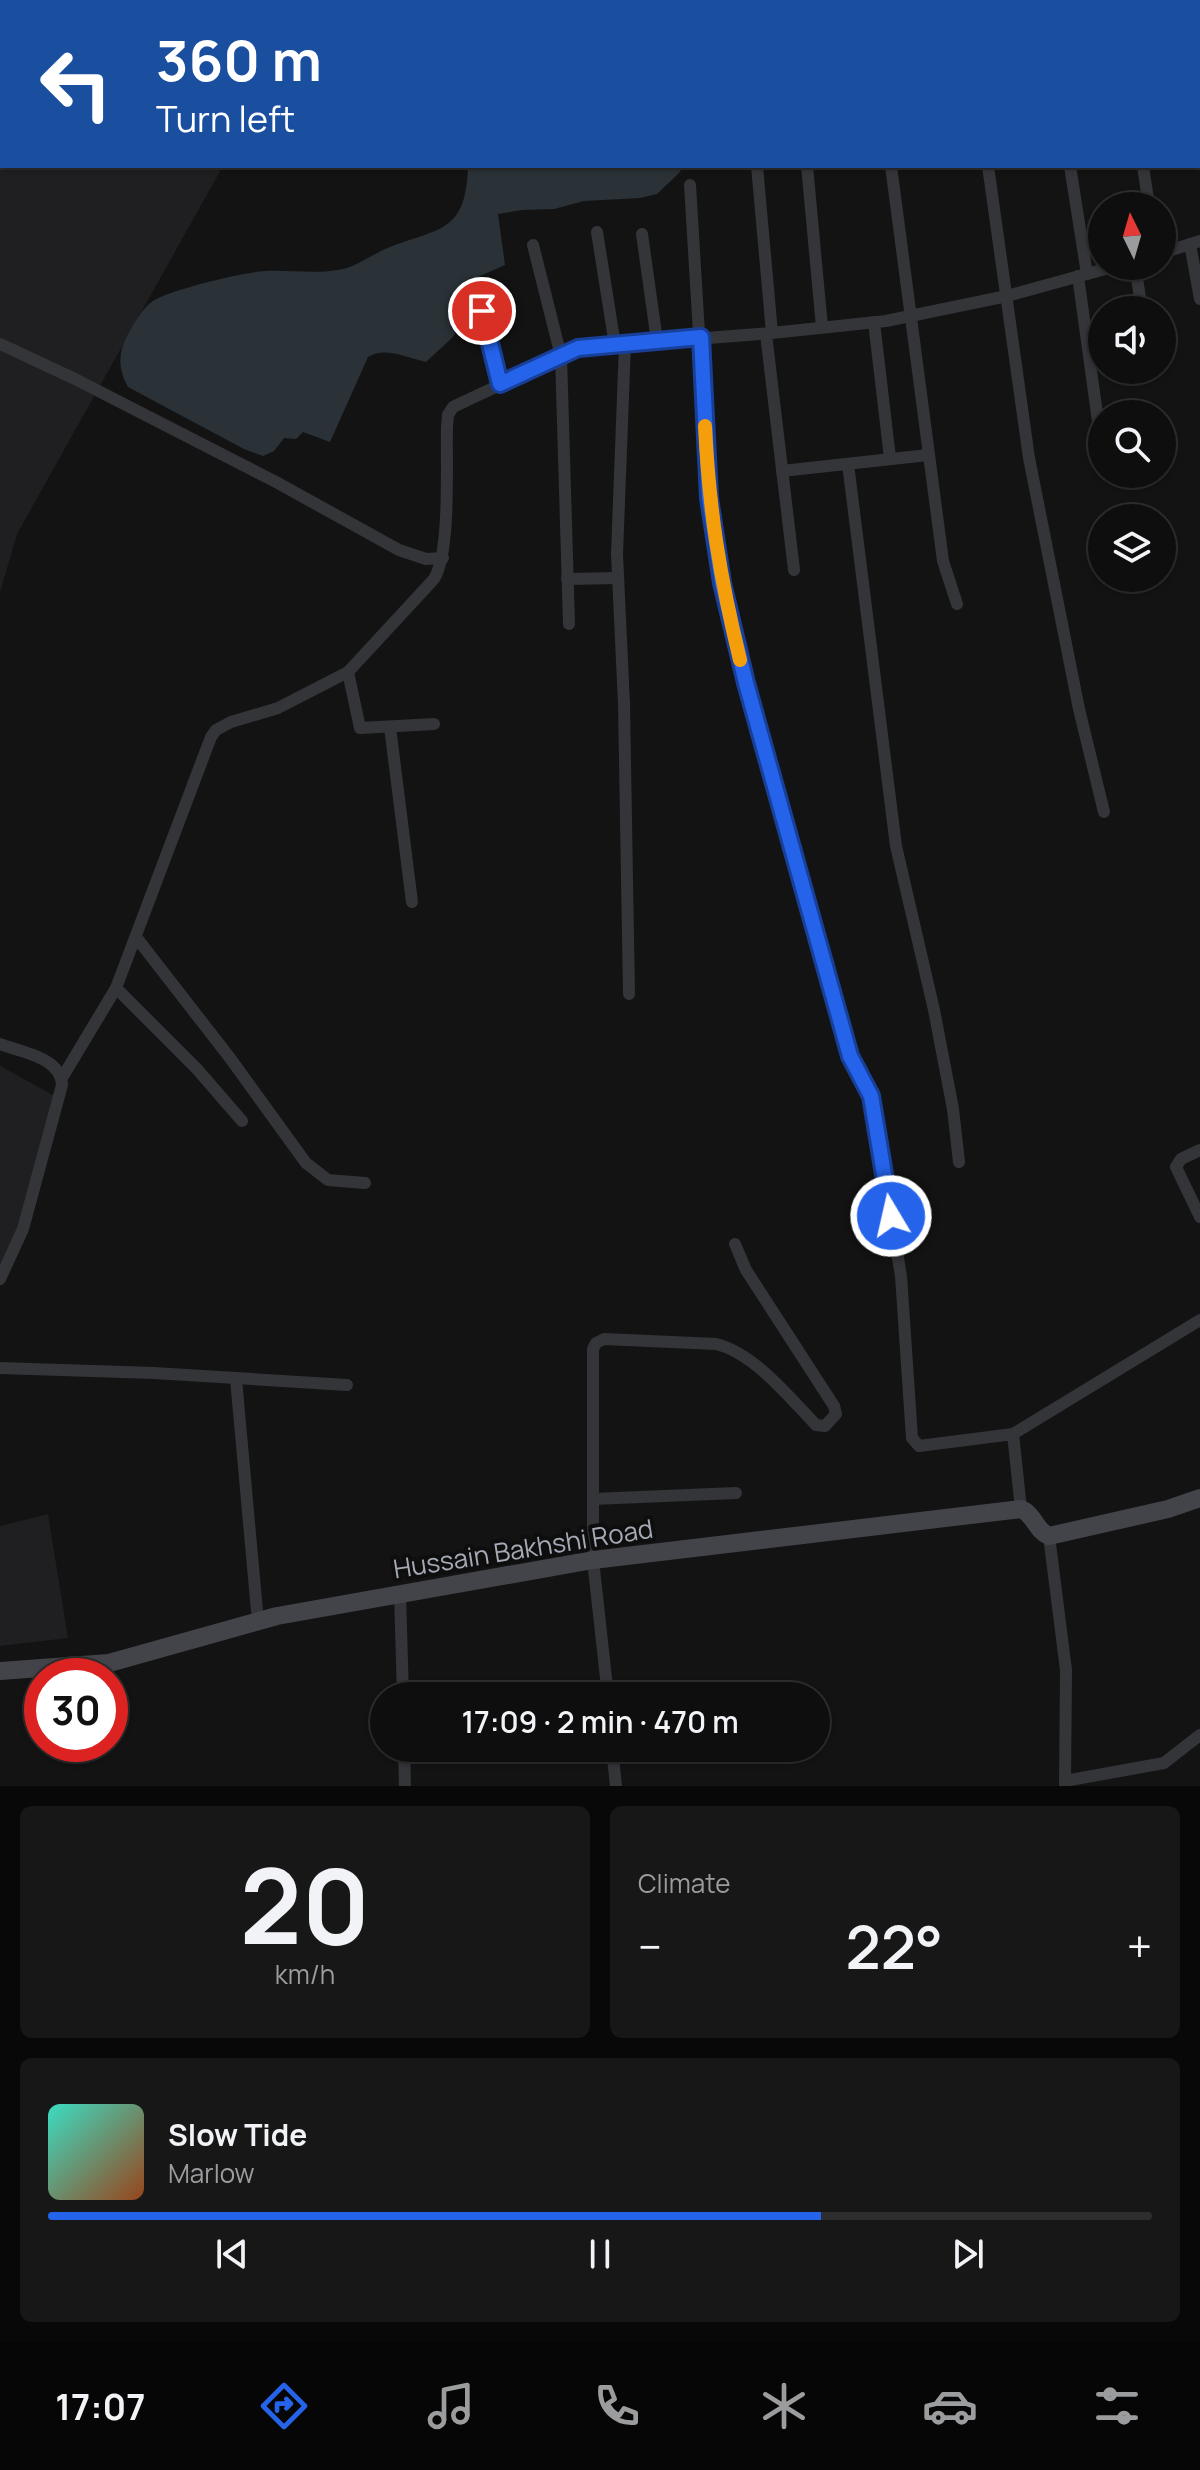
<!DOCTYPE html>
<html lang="en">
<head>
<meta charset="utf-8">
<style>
	body { margin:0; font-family:Manrope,sans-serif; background:#171718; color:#f1f3f6; height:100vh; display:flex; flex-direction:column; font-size:30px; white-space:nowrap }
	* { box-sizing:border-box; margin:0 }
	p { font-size:26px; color:#9b9c9e }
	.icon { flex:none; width:44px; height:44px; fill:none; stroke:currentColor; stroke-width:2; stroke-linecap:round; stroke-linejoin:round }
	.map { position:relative; height:1786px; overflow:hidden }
	.side { display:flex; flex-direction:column; gap:20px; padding:20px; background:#080808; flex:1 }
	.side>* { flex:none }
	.hud { position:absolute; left:0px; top:0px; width:1200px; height:168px; box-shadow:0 2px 6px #0004,0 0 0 2px #2e2e2f; background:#1a4fa0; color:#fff; overflow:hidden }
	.needle { width:52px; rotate:355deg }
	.controls { position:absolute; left:1088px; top:192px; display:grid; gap:16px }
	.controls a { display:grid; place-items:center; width:88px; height:88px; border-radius:50%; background:#0e0e0f; box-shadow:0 2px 6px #0004,0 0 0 2px #2e2e2f; font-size:40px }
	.speed { position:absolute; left:24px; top:1658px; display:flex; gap:16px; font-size:40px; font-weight:700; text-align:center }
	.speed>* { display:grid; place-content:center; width:104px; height:104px; border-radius:50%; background:#0e0e0f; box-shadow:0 2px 6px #0004,0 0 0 2px #2e2e2f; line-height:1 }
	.speed .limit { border:12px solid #d22; background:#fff; color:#111 }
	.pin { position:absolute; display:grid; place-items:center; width:68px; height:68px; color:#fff; margin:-34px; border:4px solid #fff; border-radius:50%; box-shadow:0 2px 8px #0007 }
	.me { position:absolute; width:88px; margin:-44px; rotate:351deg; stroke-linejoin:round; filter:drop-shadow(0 0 6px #0008) }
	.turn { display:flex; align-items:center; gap:28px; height:168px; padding:0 24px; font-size:36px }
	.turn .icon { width:104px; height:104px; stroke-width:2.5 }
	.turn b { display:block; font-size:56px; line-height:68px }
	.big { font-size:60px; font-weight:600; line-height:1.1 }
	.side .tile { flex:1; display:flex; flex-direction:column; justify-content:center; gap:12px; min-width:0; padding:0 28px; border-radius:12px; background:#171718 }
	.side .dial { align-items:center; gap:0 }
	.dial b { font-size:104px; line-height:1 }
	.song { display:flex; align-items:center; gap:24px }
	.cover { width:96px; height:96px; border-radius:12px; background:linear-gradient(135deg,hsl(170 70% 55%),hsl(20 70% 35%)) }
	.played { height:8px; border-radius:4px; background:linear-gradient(90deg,#2563eb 70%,#2e2e2f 70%) }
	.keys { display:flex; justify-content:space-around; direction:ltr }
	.heat { display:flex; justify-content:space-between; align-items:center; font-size:44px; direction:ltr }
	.side .tiles { flex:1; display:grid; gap:20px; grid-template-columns:1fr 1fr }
	.tile:last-child { grid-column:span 2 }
	.trip { position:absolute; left:370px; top:1682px; width:460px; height:80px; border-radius:40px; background:#0e0e0f; box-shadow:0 2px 6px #0004,0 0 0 2px #2e2e2f; font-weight:600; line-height:80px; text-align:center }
	.tabs { display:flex; height:128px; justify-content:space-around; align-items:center; background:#060606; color:#9b9c9e }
	.tabs .icon { width:56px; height:56px }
	.tabs .on { color:#2563eb }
	.tabs b { font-size:36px; color:#f1f3f6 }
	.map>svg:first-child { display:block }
	.built { fill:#1f1f21 }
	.water { fill:#2a3237 }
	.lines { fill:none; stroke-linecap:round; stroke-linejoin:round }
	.street { stroke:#343539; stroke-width:12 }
	.secondary { stroke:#424449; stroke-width:18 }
	.route-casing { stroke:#184099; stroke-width:20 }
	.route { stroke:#2563eb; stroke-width:14 }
	.slow { stroke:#f59e0b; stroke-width:14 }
	.labels { text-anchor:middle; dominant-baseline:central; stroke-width:8; stroke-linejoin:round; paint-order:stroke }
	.street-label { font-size:26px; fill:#a5aab4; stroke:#0e0e0f }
</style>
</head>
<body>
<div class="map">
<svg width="1200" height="1786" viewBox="0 0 1200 1786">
	<rect width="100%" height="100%" fill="#131314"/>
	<!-- built -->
	<g class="built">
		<polygon points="0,0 318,0 2,2 2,166 223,166 17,534 0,592"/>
		<polygon points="0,1066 64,1101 0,1279"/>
		<polygon points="48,1514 68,1638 0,1646 0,1526"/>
	</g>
	<!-- water -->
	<g class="water">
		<polygon points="394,0 660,0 660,2 396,2"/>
		<path d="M468,166H682L680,172L657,194L640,198L584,201L554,209L522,210L498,214L505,265L480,276L454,336L426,362C408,358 384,346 368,357L330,442L303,432L296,439L284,438L274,451L263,456L244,449L128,387C118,369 118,353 127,336C133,325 142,308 153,301C169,290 244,272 265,271C290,270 314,274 338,270C354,268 368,257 383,250C436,227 466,237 468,166Z"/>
	</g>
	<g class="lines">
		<!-- street -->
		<g class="street">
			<polyline points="741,0 741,2"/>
			<polyline points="791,0 791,2"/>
			<polyline points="869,0 870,2"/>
			<polyline points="964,0 964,2"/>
			<polyline points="44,2 45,0"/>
			<polyline points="0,99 2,94"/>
			<polyline points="757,166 772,333"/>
			<polyline points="807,166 822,327"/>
			<polyline points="891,166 943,561 957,604"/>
			<polyline points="988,166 1029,458 1079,709 1104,812"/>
			<polyline points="1070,166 1087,274"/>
			<polyline points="1143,166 1149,206"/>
			<polyline points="690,185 709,498 722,583 746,683 850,1056 871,1096 901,1276 912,1438 919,1446 1013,1434 1021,1509"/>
			<polyline points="597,232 615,345"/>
			<polyline points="642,234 657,341"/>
			<polyline points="1190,244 1200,299"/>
			<polyline points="533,245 561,356 569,624"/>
			<polyline points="1162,253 1200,241"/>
			<polyline points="1135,266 1142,310"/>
			<polyline points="1078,276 1101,443"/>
			<polyline points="482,311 500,384"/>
			<polyline points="874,322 890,458"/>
			<polyline points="766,334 794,570"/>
			<polyline points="0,344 75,379 276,482 399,550 426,559 443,558"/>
			<polyline points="625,344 617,554 624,704 629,994"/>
			<polyline points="848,464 896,846 934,1010 953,1109 959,1162"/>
			<polyline points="782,471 928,455"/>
			<polyline points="567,579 618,578"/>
			<polyline points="348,672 360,728 434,724"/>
			<polyline points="390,727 412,902"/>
			<polyline points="136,937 230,1058 306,1163 328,1180 365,1183"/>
			<polyline points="116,988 197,1069 242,1121"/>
			<path d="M0,1044C21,1052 61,1057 62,1085L23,1229L0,1279"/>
			<path d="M62,1078L116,988L211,737L216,730L231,722L278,708L348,672L434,579C451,551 446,464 447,427L448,415L453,407L578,348L772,333L886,321L1007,296L1116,266"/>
			<polyline points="1200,1150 1181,1159 1176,1167 1200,1217"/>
			<polyline points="0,1368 154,1373 347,1385"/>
			<polyline points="236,1379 258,1622"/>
			<polyline points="1013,1434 1200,1320"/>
			<polyline points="593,1499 736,1493"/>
			<polyline points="1049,1536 1066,1670 1065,1786"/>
			<polyline points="400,1594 403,1696"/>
			<path d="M608,1696L593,1560V1349L596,1343L604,1339L716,1344C754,1353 790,1398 816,1425L825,1426L836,1414L834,1406L746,1270L735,1244"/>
			<polyline points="404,1748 405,1786"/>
			<polyline points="612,1748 616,1786"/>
			<polyline points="1065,1781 1164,1763 1200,1735"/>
		</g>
		<!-- secondary -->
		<path class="secondary" d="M0,1671L109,1663L277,1616L593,1560L1021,1509C1034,1514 1036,1531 1049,1536L1168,1509L1200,1498"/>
	</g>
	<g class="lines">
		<!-- route casing -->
		<g class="route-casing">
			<polyline id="route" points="482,311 500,384 578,348 701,337 709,498 722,583 746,683 850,1056 871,1096 891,1216"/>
		</g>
		<!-- route -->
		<use href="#route" class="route"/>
		<!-- slow -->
		<path class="slow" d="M705,426C709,510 720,578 740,660"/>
	</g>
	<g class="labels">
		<!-- street labels -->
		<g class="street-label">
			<text transform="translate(523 1548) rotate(-9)">Hussain Bakhshi Road</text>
		</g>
	</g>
</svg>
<div class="controls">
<a><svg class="needle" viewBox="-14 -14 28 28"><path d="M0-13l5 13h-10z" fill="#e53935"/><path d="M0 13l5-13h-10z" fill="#9b9c9e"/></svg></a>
<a><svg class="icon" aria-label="sound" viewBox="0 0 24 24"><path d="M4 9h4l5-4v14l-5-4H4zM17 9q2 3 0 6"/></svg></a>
<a><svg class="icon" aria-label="search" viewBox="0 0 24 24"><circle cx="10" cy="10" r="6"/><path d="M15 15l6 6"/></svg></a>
<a><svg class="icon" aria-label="layers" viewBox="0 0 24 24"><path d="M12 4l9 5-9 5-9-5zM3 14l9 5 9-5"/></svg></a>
</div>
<div class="speed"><div class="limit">30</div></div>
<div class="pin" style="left:482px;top:311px;background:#d93025"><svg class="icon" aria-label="arrive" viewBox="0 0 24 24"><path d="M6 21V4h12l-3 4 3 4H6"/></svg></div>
<svg class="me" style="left:891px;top:1216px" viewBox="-20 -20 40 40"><circle r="17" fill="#2563eb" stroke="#fff" stroke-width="3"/><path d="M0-11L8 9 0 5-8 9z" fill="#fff"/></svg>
<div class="trip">17:09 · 2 min · 470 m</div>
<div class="hud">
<div class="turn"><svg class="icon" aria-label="left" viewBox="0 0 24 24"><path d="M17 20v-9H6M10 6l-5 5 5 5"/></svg><div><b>360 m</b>Turn left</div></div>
</div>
</div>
<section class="side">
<div class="tiles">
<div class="tile dial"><b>20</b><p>km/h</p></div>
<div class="tile"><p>Climate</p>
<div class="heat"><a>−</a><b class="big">22°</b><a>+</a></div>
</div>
<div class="tile">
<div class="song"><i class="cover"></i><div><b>Slow Tide</b><p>Marlow</p></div></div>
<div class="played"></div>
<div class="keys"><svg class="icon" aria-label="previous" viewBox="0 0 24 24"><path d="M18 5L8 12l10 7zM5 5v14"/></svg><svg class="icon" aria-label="pause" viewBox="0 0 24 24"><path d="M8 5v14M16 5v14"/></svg><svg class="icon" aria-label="next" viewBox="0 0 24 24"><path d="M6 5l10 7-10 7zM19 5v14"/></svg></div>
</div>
</div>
</section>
<nav class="tabs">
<b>17:07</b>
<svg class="icon on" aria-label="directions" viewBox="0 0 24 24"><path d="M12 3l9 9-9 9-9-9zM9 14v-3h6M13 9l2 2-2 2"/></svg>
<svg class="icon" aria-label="music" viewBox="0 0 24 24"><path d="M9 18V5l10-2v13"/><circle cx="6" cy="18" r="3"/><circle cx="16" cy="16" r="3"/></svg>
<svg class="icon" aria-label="phone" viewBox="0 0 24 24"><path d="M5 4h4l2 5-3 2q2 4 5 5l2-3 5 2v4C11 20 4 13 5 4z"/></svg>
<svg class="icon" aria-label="climate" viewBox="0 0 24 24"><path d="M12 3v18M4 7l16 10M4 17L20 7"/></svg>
<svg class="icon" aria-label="car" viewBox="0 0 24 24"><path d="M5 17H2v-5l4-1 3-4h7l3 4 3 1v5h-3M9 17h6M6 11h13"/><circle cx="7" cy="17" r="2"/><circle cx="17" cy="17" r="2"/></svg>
<svg class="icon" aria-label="filters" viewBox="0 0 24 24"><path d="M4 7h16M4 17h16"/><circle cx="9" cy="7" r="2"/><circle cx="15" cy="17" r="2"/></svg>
</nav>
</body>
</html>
